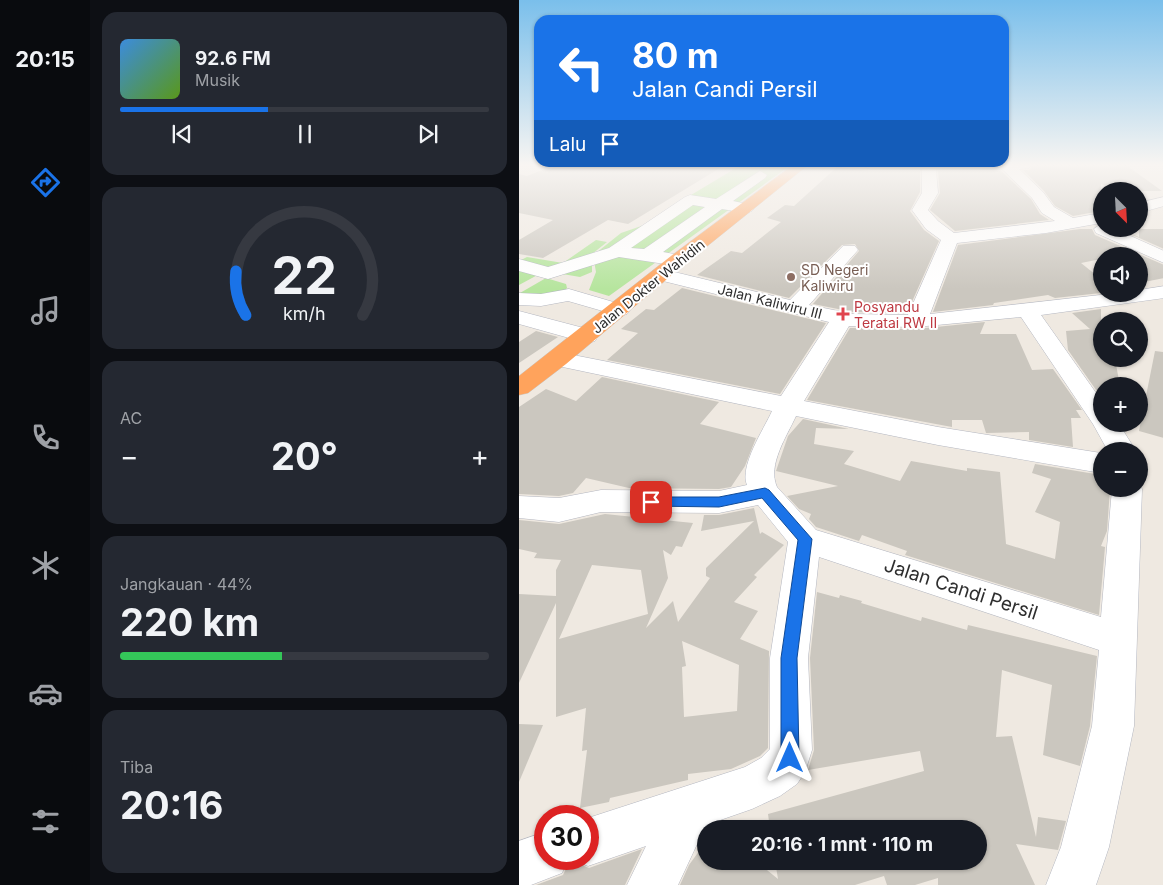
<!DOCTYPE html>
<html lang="id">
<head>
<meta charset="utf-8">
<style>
	body { margin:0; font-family:Inter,sans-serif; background:#242831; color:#f1f3f6; height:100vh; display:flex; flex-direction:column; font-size:19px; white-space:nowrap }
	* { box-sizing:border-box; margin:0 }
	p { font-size:16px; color:#9ea1a6 }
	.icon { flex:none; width:28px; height:28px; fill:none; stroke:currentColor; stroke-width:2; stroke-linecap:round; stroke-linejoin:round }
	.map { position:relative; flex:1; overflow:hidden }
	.details { display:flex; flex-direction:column; gap:12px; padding:12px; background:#0d0f14; width:429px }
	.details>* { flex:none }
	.top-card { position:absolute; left:15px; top:15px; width:475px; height:152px; border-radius:15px; box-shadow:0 1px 4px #0004; background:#1a73e8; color:#fff; overflow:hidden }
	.needle { width:32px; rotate:156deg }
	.fabs { position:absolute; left:574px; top:182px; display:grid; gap:10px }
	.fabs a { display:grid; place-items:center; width:55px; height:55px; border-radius:50%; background:#171b24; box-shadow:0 1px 4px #0004; font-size:25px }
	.speed { position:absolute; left:15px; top:805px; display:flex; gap:10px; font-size:25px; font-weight:700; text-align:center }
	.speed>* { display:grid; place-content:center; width:65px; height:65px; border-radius:50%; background:#171b24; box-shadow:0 1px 4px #0004; line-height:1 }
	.speed .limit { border:8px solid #d22; background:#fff; color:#111 }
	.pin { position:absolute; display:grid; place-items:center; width:42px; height:42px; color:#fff; margin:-21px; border-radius:10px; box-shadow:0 2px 8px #0006 }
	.me { position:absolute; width:55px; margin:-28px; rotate:0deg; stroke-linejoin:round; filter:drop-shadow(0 0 4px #0008) }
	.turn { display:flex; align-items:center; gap:18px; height:105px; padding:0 15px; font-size:22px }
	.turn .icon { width:65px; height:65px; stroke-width:2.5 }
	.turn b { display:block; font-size:35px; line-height:42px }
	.then { display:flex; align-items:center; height:48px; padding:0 15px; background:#0003; gap:10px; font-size:19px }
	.big { font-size:38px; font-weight:700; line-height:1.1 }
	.details .widget { flex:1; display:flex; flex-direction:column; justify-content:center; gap:8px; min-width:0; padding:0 18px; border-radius:15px; background:#242831 }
	.details .dial { align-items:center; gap:0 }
	.dial svg { height:130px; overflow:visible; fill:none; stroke:#363941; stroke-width:7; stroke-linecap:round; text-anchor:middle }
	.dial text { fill:#f1f3f6; stroke:none }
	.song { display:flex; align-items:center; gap:15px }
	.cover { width:60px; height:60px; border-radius:8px; background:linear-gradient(135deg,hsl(210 70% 55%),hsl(90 70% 35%)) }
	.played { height:5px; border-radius:2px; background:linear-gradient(90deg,#1a73e8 40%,#363941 40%) }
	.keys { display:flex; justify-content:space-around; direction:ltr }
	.heat { display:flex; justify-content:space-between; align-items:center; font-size:28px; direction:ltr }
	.charge { height:8px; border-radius:4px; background:linear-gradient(90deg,#34c759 44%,#363941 0) }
	.trip { position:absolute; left:178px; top:820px; width:290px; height:50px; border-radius:25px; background:#171b24; box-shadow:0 1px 4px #0004; font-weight:700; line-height:50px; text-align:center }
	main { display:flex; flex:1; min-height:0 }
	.tab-bar { display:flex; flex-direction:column; width:90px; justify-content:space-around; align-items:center; background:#090b0e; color:#9ea1a6 }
	.tab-bar .icon { width:35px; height:35px }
	.tab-bar .active { color:#1a73e8 }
	.tab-bar b { font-size:22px; color:#f1f3f6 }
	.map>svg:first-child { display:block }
	.green { fill:#b6e59e }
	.building { fill:#cbc7bf; fill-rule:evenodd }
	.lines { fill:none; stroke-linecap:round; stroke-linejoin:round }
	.minor-casing { stroke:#b4b7c1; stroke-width:1 }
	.highway-casing { stroke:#c9c9c9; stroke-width:1 }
	.minor { fill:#fff; fill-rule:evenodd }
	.highway { fill:#ffa35c; fill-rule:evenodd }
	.route { fill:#1a73e8; stroke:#114b97 }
	.education-dot { fill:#8d6e63; stroke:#fff; stroke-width:2 }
	.health-dot { fill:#e0444e; stroke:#fff; stroke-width:2 }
	.labels { text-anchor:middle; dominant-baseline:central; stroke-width:4; stroke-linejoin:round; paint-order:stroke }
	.far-education-label { font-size:14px; fill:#785e54; stroke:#fff; text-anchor:start }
	.far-street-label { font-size:14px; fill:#2e2e2e; stroke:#fff }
	.far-health-label { font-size:14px; fill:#be3a42; stroke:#fff; text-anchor:start }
	.near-street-label { font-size:19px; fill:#2e2e2e; stroke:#fff }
</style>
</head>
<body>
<main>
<nav class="tab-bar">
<b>20:15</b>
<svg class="icon active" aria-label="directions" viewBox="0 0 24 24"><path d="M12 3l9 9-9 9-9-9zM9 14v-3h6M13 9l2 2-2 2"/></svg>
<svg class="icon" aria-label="music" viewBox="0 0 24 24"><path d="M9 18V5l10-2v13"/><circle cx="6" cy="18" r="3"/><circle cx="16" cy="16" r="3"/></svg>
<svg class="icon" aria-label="phone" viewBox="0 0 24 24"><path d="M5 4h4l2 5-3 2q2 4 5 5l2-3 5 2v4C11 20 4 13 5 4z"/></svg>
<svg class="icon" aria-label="climate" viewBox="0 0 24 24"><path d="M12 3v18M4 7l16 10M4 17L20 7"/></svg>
<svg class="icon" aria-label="car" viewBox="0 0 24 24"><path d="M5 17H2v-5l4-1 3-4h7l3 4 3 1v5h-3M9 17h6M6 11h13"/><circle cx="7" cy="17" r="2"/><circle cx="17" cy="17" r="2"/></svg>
<svg class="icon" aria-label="filters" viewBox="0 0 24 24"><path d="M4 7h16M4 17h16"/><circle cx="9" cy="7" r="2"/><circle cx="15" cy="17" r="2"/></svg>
</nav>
<section class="details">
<div class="widget">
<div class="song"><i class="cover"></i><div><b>92.6 FM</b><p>Musik</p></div></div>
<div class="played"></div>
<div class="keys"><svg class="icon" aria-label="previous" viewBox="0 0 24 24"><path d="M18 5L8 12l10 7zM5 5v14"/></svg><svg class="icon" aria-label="pause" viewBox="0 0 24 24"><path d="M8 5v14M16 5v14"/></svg><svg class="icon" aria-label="next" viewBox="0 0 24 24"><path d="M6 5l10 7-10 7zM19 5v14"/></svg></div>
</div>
<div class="widget dial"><svg viewBox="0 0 100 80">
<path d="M14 69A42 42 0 1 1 86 69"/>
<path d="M14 69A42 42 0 0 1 8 42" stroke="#1a73e8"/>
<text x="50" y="56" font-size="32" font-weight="700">22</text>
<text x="50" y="72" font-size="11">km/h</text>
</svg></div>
<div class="widget"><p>AC</p>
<div class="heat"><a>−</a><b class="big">20°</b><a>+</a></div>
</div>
<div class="widget"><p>Jangkauan · 44%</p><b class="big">220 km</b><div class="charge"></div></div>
<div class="widget"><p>Tiba</p><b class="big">20:16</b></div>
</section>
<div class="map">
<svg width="645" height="885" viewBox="0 0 645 885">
	<rect width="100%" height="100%" fill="#efe9e1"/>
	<!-- green -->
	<g class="green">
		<polygon points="222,165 272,165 90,296 70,290 77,272 75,261 77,253 102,233 131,223 152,207"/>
		<polygon points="77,240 88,242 73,254 73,272 61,277 26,271 0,285 0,261 8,257 44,263"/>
		<polygon points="27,278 47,284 48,288 45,291 17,297 1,293"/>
	</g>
	<!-- building -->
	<g class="building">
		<polygon points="36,165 45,166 206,165 109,224 89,220 24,258 0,254 0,240 34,220 0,213 0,174 8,176"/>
		<polygon points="514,165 607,165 643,191 600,191 582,184 582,211 554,216 536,206 525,191 504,170 510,170"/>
		<polygon points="318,167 351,171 401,171 401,192 391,211 405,230 420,241 388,313 334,312 294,304 340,251 336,244 323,245 270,298 178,275 212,251 223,253 262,222 248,218 266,205 275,206"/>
		<polygon points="419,171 482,171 512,199 521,214 530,220 436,231 411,210 421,193"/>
		<polygon points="561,229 573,229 576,235 645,265 645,278 620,283 620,256 602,254 582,256 582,259 562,263 582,279 582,293 536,298 529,295 475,303 474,305 414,312 439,245"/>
		<polygon points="600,229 620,237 620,229 645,229 645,249"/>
		<polygon points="163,288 307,323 261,394 88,360 119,333 102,329 127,309 135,310"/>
		<polygon points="582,309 582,359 596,359 601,386 582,386 582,397 549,350 547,331 571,329 553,313"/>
		<polygon points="466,322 461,334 497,334 513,370 534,369 563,410 557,410 562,418 552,418 554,447 510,440 510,432 467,433 463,420 433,420 433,427 288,400 331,328 397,329"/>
		<polygon points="17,331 39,337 0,363 0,342"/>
		<polygon points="636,351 645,352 645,438 620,431"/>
		<polygon points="83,377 200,402 181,424 237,438 226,466 212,487 200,489 110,488 67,478 54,493 40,496 0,494 0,407 27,389 57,401"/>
		<polygon points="284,419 330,429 297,428 295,444 335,451 325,464 381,481 392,461 448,471 448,468 481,472 487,544 536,559 541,522 516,512 532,479 513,473 516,464 582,475 582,489 591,489 588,531 582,546 586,547 580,615 386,555 388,551 343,535 340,541 297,527 290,519 292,514 280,509 268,496 319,486 257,471 269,436"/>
		<path d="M235,508L241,534L243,532L265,545L235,575L238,577L215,602L239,611L221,639L250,651L249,748L241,756L212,769L169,774V780L91,798L90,802L61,808L68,750L63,751L67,708L37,717V603L0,683V594L37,596V570L42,560L15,558L18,553L0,549V520L40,524L86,514L174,523L163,547L157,546L152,555L144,550L149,578L127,628L154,601L159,622L191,578L187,576V568L235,521L182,531L185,515H200ZM73,565L122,570L129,614L40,639ZM163,641L220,665L218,711L165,717L163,667L167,666Z"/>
		<polygon points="298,592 320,598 321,595 343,601 342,603 402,621 403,617 448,630 449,625 578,656 571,726 561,766 524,755 533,685 483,670 477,737 493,736 517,837 519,817 547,821 539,850 497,844 516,885 419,885 419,878 396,885 368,885 365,876 336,885 161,885 170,865 186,843 186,861 237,861 259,879 256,861 459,861 459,829 251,829 249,814 405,771 401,751 289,770 295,750 291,658"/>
		<polygon points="0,724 24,725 0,782"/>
		<polygon points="123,849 106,885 17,885 44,875 51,860 70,868"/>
	</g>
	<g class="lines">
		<!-- minor casing -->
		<g class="minor-casing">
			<g id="minor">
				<path d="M344,165H512L510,168L500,169L524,192L535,207L554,218L582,213V223L527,233L438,243L411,314L590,294H620V290L645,286V298L522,315L582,400V424H600L617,451H589L574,424L502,317L397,327L330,326L285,401L419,427L582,453V473L419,445L277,416C268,436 248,465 258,487L297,530L582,617L593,489H620V484L623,489L615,726L590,847L577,885H527L542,847L573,726L580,650L300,557L289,658L293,750L286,772L278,784L261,796L233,809L187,825L159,885H108L127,846L69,866L52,859H69V818L226,767L242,758L251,749V658L269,542L239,505L200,513L82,512L40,522L0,518V496L40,498L82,490L200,491L228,485C220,466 245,429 253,411L39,366L31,364L27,359L31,354L39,352L262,396L310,322L136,279L133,275L136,271L143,269L271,300L324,246H336L339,250L290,305L334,314L389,315L422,240L407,229L393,210L403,193V169H351ZM417,169H483L513,198L523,213L536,221L435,233L419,221L409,210L419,193Z"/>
				<path d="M241,171L248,175L246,178L214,201L233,205L235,208L233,211L227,213L203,209L144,252L166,256L168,260L166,264L159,266L100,257L29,279L0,271V259L29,267L90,248L166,197L171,195L197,199ZM174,205L186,207L125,249L112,248Z"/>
				<polygon points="645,197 645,206 620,213 620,203"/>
				<polygon points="582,224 582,229 596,229 645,251 645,263 577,233 575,229"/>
				<polygon points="50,289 108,306 111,310 108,314 101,316 49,301 22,306 0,305 0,293 22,294"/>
				<polygon points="0,311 76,331 79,336 76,341 68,343 0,324"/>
				<polygon points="26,832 26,859 49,859 43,873 12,885 0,885 0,841"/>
			</g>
		</g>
		<!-- highway casing -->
		<g class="highway-casing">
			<polygon id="highway" points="274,165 289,165 166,264 47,364 9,393 0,395 0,376 152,256"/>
		</g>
		<!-- minor -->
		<use href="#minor" class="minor"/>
		<!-- highway -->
		<use href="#highway" class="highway"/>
	</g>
	<!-- sky -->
	<linearGradient id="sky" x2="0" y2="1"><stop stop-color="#7abfeb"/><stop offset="0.57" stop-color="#f8f5f2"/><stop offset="1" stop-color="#f8f5f2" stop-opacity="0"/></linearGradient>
	<rect width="645" height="289" fill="url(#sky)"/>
	<!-- route -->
	<polygon class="route" points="246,488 250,490 293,539 278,658 280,758 278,764 271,767 265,764 262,758 262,658 279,540 243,498 200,507 132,506 125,502 132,497 200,497"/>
	<!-- markers -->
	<circle class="education-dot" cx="272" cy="277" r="5"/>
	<path class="health-dot" d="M321.5 306.5h5v5h5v5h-5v5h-5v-5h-5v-5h5z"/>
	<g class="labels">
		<!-- far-education labels -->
		<g class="far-education-label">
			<text x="282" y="269">SD Negeri<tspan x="282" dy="16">Kaliwiru</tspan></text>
		</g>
		<!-- far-street labels -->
		<g class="far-street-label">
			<text transform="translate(129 286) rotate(-39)">Jalan Dokter Wahidin</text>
			<text transform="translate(251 301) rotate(14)">Jalan Kaliwiru III</text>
		</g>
		<!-- far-health labels -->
		<g class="far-health-label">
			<text x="335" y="306">Posyandu<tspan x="335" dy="16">Teratai RW II</tspan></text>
		</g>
		<!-- near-street labels -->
		<g class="near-street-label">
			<text transform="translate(442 589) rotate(18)">Jalan Candi Persil</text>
		</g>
	</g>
</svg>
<div class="fabs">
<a><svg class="needle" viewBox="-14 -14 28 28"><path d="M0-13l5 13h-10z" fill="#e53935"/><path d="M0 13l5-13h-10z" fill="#9ea1a6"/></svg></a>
<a><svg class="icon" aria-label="sound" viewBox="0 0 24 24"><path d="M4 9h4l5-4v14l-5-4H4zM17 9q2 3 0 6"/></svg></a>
<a><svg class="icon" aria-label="search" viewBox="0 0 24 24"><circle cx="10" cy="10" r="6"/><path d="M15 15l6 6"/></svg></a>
<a>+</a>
<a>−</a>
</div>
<div class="speed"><div class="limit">30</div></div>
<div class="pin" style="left:132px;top:502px;background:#d93025"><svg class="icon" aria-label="arrive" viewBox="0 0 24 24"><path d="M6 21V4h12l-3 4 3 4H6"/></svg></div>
<svg class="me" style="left:271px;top:758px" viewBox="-20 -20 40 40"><path d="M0-17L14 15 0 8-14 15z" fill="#1a73e8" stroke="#fff" stroke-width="4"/></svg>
<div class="trip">20:16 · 1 mnt · 110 m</div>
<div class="top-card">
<div class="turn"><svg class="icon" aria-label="left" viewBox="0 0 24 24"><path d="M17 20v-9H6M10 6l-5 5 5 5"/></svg><div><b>80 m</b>Jalan Candi Persil</div></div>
<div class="then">Lalu<svg class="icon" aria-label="arrive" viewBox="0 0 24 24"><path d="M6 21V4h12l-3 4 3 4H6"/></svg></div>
</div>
</div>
</main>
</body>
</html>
